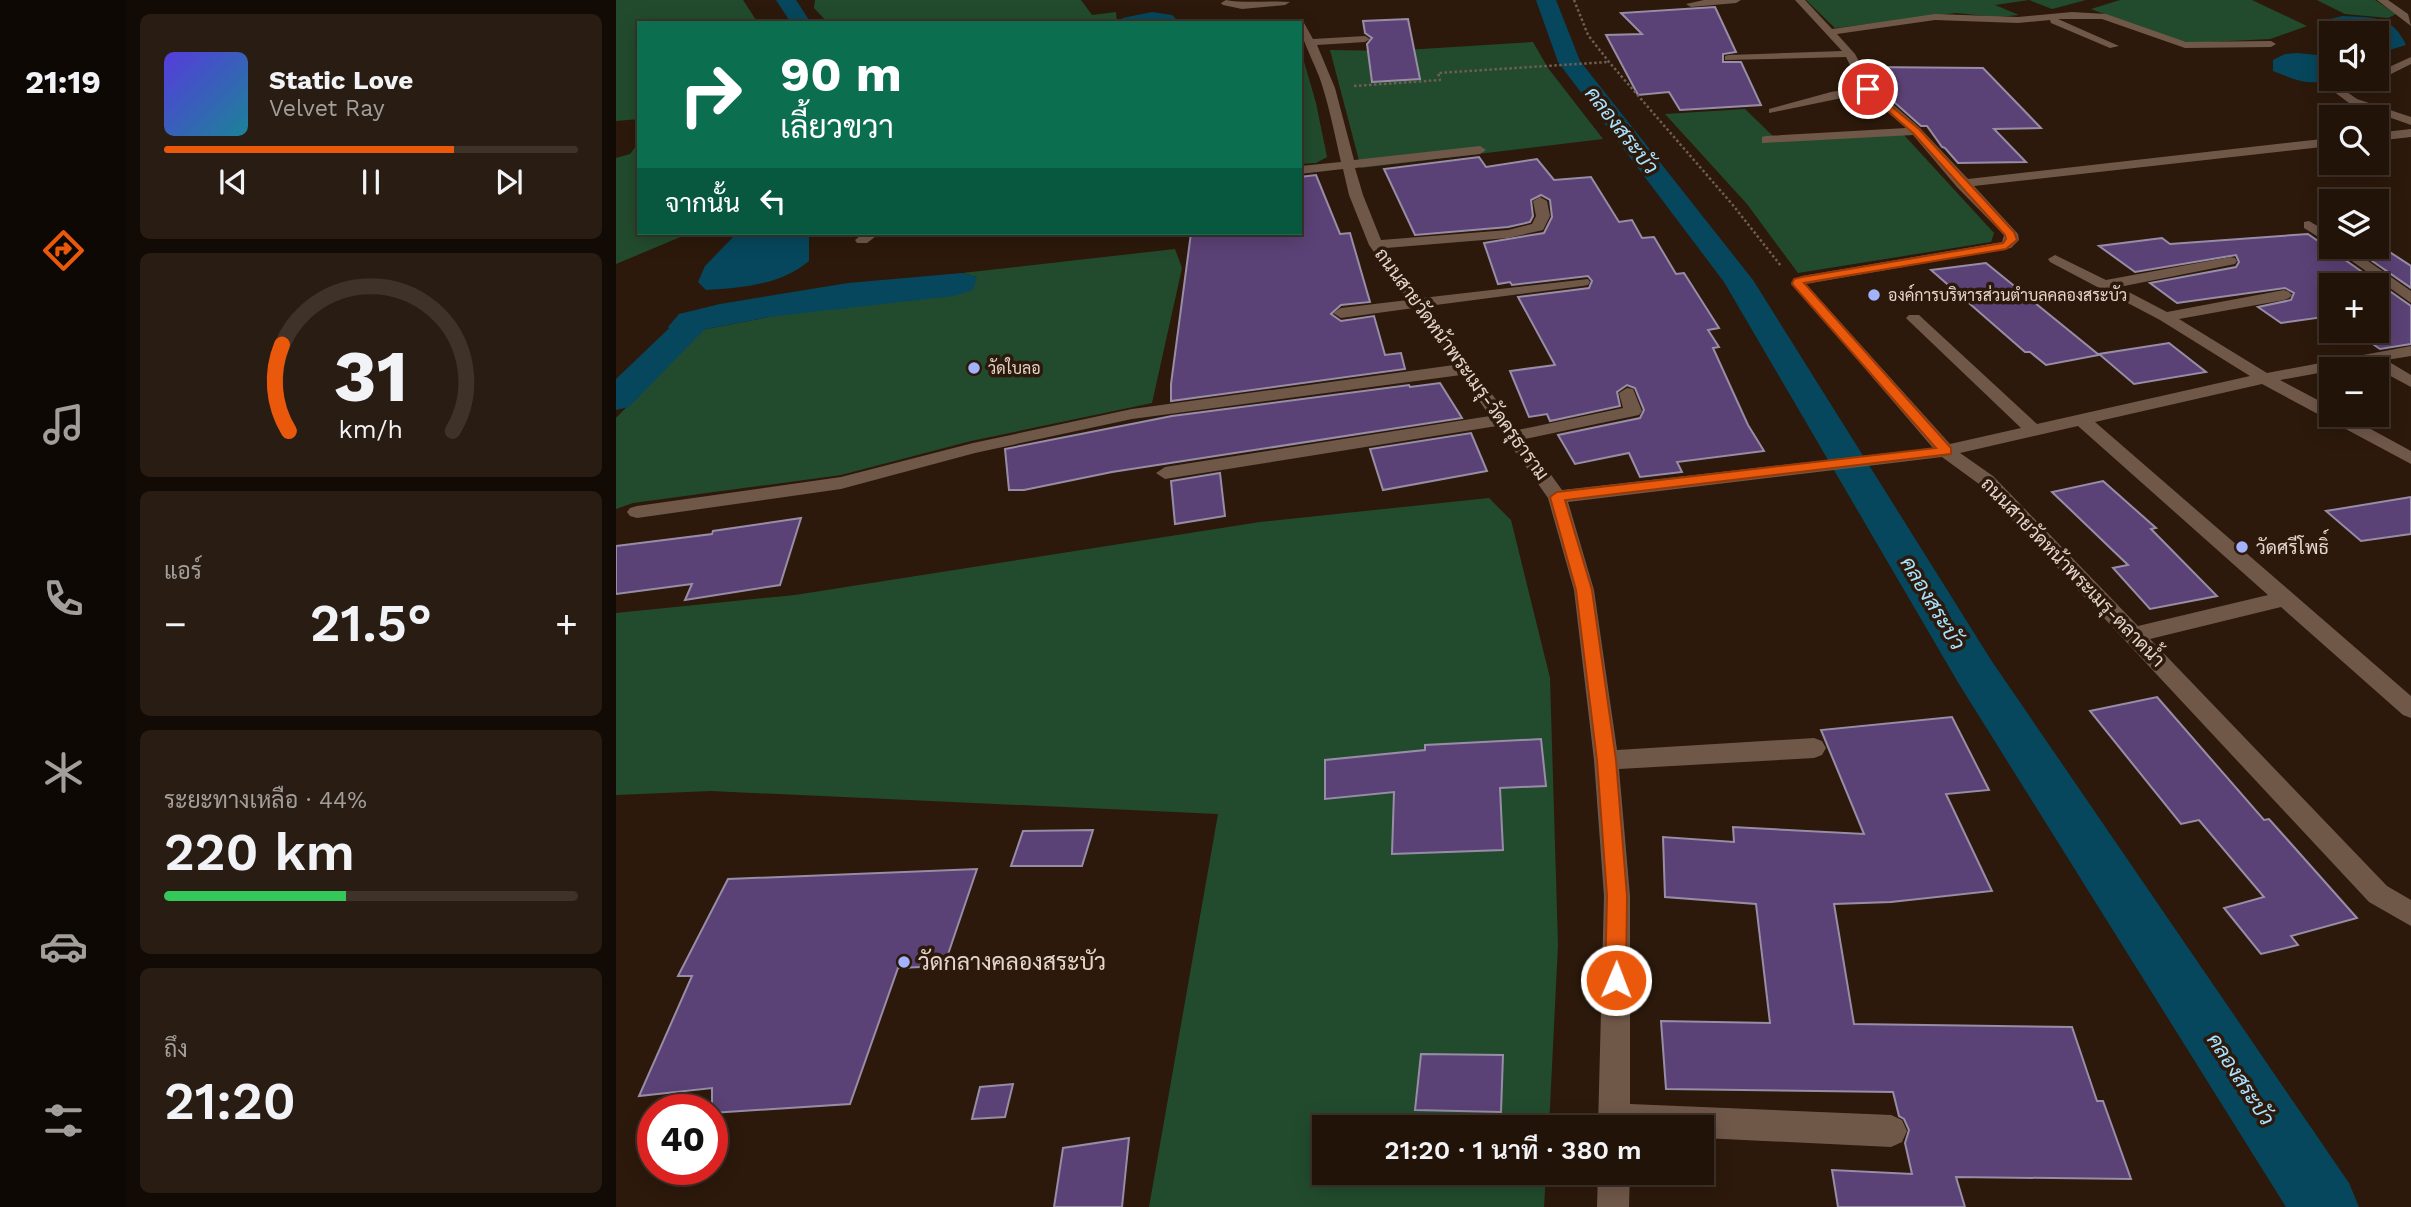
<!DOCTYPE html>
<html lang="th">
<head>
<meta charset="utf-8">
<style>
	body { margin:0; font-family:"Work Sans",Sarabun,sans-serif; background:#291c12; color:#f1f3f6; height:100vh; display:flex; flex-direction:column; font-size:26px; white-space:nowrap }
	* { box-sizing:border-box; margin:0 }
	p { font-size:23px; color:#a29e9c }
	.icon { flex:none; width:38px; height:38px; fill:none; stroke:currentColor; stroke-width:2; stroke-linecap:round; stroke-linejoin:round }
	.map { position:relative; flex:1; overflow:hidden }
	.drawer { display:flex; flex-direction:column; gap:14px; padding:14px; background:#120a04; width:490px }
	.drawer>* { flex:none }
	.hud { position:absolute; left:21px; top:21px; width:665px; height:214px; border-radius:0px; box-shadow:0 4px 18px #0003,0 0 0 2px #3e3229; background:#0b6e4f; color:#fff; overflow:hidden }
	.buttons { position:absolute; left:1703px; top:21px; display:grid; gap:14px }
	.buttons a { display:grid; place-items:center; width:70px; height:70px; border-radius:0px; background:#211308; box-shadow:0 4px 18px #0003,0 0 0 2px #3e3229; font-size:35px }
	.speed { position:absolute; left:21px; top:1094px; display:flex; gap:14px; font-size:35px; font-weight:700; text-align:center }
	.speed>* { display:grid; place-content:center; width:91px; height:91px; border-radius:50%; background:#211308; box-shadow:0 4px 18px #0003,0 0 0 2px #3e3229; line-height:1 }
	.speed .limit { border:10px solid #d22; background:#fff; color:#111 }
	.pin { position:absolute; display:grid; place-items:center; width:60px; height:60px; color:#fff; margin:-30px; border:4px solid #fff; border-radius:50%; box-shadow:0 2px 7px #0007 }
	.me { position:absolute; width:77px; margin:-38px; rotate:1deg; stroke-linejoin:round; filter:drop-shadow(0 0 5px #0008) }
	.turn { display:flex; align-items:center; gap:24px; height:147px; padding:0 28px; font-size:32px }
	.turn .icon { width:91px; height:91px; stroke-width:2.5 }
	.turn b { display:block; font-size:49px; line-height:60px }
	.then { display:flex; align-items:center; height:66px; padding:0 28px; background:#0003; gap:14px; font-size:26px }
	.big { font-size:52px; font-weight:600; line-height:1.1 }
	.drawer .tile { flex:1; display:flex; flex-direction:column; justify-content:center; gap:10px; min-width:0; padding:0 24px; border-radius:10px; background:#291c12 }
	.drawer .dial { align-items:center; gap:0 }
	.dial svg { height:182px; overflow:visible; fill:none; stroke:#3e3229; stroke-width:7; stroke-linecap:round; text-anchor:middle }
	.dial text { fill:#f1f3f6; stroke:none }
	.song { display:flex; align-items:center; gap:21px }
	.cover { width:84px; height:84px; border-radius:10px; background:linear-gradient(135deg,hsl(250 70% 55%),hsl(190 70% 35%)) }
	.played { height:7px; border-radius:4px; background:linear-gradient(90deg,#ea580c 70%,#3e3229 70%) }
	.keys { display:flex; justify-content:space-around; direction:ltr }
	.heat { display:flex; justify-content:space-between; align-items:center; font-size:38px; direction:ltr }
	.charge { height:10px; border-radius:5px; background:linear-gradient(90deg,#34c759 44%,#3e3229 0) }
	.trip { position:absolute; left:696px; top:1115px; width:402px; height:70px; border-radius:0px; background:#211308; box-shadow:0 4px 18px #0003,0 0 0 2px #3e3229; font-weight:600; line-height:70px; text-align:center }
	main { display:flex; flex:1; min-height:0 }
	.tab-bar { display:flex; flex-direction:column; width:126px; justify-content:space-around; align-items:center; background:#0d0803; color:#a29e9c }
	.tab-bar .icon { width:49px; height:49px }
	.tab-bar .on { color:#ea580c }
	.tab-bar b { font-size:32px; color:#f1f3f6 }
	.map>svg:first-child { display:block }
	.green { fill:#224b2d }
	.water { fill:#06475d }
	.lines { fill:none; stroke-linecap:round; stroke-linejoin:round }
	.canal { fill:#06475d; fill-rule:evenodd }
	.building { fill:#5b4276; stroke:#988da6; stroke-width:2 }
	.path { stroke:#6f5e52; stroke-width:2.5; stroke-dasharray:2.5 2.5; stroke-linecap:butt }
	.minor { fill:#705849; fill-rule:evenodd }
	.route { fill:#ea580c; stroke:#983908; stroke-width:2 }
	.poi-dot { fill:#a3b2fd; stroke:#2c190b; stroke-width:2.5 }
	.labels { text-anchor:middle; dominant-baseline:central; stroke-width:7; stroke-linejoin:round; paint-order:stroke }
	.far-poi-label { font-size:16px; fill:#e4d6cd; stroke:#2c190b; text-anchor:start }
	.street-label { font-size:19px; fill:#e4d6cd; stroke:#2c190b }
	.poi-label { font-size:19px; fill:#e4d6cd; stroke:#2c190b; text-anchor:start }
	.water-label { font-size:21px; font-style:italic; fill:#a8e2fe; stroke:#2c190b }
	.near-poi-label { font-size:23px; fill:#e4d6cd; stroke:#2c190b; text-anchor:start }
</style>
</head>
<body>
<main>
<nav class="tab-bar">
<b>21:19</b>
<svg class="icon on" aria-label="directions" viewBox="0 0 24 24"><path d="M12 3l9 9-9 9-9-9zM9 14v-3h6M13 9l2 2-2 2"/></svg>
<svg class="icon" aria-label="music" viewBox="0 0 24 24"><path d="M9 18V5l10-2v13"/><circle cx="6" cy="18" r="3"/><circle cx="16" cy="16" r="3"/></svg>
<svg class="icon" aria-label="phone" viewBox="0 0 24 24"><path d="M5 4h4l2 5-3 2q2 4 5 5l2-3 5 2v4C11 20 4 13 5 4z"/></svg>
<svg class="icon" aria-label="climate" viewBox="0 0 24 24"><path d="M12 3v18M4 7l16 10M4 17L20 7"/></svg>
<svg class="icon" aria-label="car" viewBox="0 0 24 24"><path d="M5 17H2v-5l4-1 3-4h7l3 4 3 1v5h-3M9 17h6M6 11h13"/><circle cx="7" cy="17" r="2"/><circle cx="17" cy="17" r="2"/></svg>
<svg class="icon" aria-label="filters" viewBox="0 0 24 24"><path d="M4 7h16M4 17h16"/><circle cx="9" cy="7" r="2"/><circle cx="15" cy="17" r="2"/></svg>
</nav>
<section class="drawer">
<div class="tile">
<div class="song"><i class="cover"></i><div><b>Static Love</b><p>Velvet Ray</p></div></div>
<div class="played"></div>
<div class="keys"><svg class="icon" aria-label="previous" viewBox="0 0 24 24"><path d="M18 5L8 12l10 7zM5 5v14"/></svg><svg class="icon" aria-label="pause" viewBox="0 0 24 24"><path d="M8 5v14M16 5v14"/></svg><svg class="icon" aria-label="next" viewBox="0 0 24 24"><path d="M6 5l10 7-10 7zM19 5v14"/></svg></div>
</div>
<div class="tile dial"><svg viewBox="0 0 100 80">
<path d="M14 69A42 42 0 1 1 86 69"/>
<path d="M14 69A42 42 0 0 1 11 31" stroke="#ea580c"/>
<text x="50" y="56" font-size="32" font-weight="700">31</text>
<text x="50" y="72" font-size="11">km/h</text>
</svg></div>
<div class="tile"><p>แอร์</p>
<div class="heat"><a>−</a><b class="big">21.5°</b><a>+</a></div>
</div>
<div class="tile"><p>ระยะทางเหลือ · 44%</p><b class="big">220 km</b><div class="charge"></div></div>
<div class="tile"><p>ถึง</p><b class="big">21:20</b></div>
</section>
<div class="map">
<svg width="1795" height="1207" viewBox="0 0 1795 1207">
	<rect width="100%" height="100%" fill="#2c190b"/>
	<!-- green -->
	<g class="green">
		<polygon points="0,0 127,0 142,23 23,23 23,119 0,121"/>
		<polygon points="199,0 465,0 476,15 500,12 501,23 212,23 198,8"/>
		<polygon points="1190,0 1470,0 1436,9 1413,0 1379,5 1403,15 1381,17 1340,13 1219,28"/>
		<polygon points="1504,0 1636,0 1691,26 1654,39 1575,43 1548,37 1475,9"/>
		<polygon points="1678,0 1759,0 1780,14 1772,18 1729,14 1701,0"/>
		<polygon points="917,42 932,68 987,139 745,168 714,50 773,51"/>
		<polygon points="685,51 700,103 711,157 700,163 684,164"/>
		<polygon points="1129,109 1162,141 1288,135 1378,233 1375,242 1182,273 1131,204 1049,114"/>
		<polygon points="23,142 23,233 74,233 0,264 0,158 14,154"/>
		<polygon points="559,249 566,268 536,403 355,441 225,475 17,503 0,509 0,418 85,330 361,277 346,273"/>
		<polygon points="873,498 895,520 934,678 942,945 933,1127 709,1127 709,1172 930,1173 928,1207 533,1207 602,814 95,791 0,795 0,613 179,595 644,522"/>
	</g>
	<!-- water -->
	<g class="water">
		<polygon points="536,12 556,15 561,20 507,23 506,18"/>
		<path d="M1726,16C1756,18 1776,14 1790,45L1770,51L1761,49L1760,33H1731L1714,19Z"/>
		<path d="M1681,53L1701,55L1715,62V79C1695,87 1677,79 1657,71V60L1669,54Z"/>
		<path d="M121,233H193V261C165,285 125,288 90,290L82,282L89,266Z"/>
		<polygon points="346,273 361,277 357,290 338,296 153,317 85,330 56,331 52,327 63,314 104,304 232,283"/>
	</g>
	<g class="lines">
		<!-- canal -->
		<g class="canal">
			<polygon points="160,0 180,0 195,23 175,23"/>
			<polygon points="920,0 940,0 964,61 1137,280 1375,660 1733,1183 1743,1207 1670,1207 1343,684 1108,282 942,62"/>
			<polygon points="79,311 90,314 95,321 90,328 13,407 0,410 0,379 68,314"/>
		</g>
	</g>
	<!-- building -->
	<g class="building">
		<polygon points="1099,7 1120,52 1107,54 1107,62 1125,62 1145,105 1064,110 1053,92 1022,95 990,35 1026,34 1005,13"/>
		<polygon points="792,19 804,79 756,82 751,44 756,38 749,33 747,21"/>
		<polygon points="1252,67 1367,68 1425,128 1378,129 1410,162 1342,163 1329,148 1326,147 1311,126 1305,126 1260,86"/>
		<polygon points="863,157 870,167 921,159 938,180 975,177 1003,222 1016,220 1026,238 1038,237 1060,274 1068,273 1103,328 1092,330 1103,347 1097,348 1132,425 1148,451 1061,462 1066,472 1024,477 1013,453 959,464 942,435 1024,418 1028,410 1019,388 1011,385 1001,392 1004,406 934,421 931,414 913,417 894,371 939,365 902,297 973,288 976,281 972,276 896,285 894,282 882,284 868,243 928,233 936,217 934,200 925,195 915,200 917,216 914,222 892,227 799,235 768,169"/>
		<polygon points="700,175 724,234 734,233 754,302 725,305 715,314 725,321 758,316 769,355 785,353 789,369 555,401 555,384 575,233 684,233 684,177"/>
		<polygon points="1692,234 1795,306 1795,344 1764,349 1738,331 1760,331 1760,285 1715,285 1715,316 1665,323 1642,307 1675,300 1678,293 1669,288 1561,303 1534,283 1620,267 1623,262 1620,255 1519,272 1483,246 1546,238 1554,244"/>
		<polygon points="1736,247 1766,247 1795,266 1795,288"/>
		<polygon points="1370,263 1483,355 1430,365 1414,352 1409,352 1315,270"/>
		<polygon points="1553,343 1590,372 1518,384 1483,354"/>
		<polygon points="824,383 846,418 496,472 408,490 393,490 389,449 556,416 793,385 794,387"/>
		<polygon points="855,433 871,471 767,490 754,449"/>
		<polygon points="604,473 609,516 559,524 555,481"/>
		<polygon points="1487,481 1540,528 1535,529 1601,596 1534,609 1497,568 1512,565 1436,492"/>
		<polygon points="1795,497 1795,534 1745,541 1710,511"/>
		<polygon points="185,518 164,585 69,600 76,584 0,594 0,546 96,534 97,531"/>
		<polygon points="1541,697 1648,820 1653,819 1741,918 1675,936 1682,945 1645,954 1608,908 1648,897 1583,820 1565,824 1474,711"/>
		<polygon points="1336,717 1373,790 1330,794 1376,891 1275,902 1218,904 1238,1024 1456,1027 1481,1101 1487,1101 1515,1179 1340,1177 1349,1207 1222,1207 1216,1170 1296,1174 1289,1143 1293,1130 1288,1119 1283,1116 1277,1092 1050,1089 1045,1021 1154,1023 1140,904 1049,897 1047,837 1118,842 1117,827 1248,834 1205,730"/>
		<polygon points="925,739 930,786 884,788 887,850 776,854 778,792 709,799 709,760 809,750 809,745"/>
		<polygon points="477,830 466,866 395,866 407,831"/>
		<polygon points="361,869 328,966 282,968 234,1104 96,1113 96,1088 23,1096 76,976 62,976 112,879"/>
		<polygon points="805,1054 887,1055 885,1112 799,1110"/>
		<polygon points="397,1084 389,1117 356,1119 364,1087"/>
		<polygon points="513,1138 506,1207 438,1207 447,1148"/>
	</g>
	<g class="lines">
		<!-- path -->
		<g class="path">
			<polyline points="958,0 972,35 993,62 1116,204 1165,266"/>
			<polyline points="738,86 824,80 822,73 992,62"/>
		</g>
		<!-- minor -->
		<g class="minor">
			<path d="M610,0C630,4 656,0 674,2L669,5L626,9L607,5L605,3Z"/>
			<polygon points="1088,0 1125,0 1120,3 1075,7 1070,4"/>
			<path d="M1179,0H1189L1216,29L1319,14L1402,17L1456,12L1490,14L1570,42L1655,41L1660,44L1655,47L1569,48L1486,19H1442L1503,46L1494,48L1435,23L1434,20L1402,23L1319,20L1221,34L1239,54L1257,87L1304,128L1352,179L1715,138V146L1358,186L1402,234L1403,240L1395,248L1190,284L1334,444L1405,428L1293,321L1290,318L1293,315H1303L1421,424L1634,376L1544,320L1434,262L1432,259L1439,255L1490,280L1614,257L1619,258L1621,261L1619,264L1614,265L1503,287L1551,312L1668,290L1673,292L1676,295L1673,298L1668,300L1563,319L1651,373L1795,346V356L1770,360L1795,375V387L1752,364L1664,380L1715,407V415H1729L1795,451V464L1646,384L1479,422L1795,696V718L1787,715L1665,607L1534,639L1771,886L1795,900V926L1753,902L1363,484L1326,457L952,502L978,590L1001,750L1198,738L1206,741L1210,748L1206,755L1198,758L1003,769L1014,896V1104L1275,1115L1286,1120L1291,1131L1286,1142L1275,1147L1087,1138V1127H982L988,896L978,760L958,590L932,498L881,426L549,479L540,473L549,467L874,416L845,375L516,419L359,453L225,489L21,518L14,516L11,512L14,508L21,506L225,477L357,443L516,409L838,365L798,308L725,318L717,313L725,308L792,300L753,245L733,195L727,169L684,174V166L725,162C719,136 714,110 706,85C701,67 684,39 684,23H681H688L697,39L749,36L754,39L749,42L701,45L719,88L738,160L864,146L870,150L864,154L739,168L747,195L765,240L892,230L916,224L920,216L917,201L924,197L931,201L934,216L927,230L892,238L770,248L806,298L972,279L974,282L972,285L967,286L812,306L902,430L1007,408L1003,393L1011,388L1017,389L1026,411L1023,415L909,439L946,490L1317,448L1175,282L1186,276L1386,242L1388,235L1341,187L1297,135L1146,143V137L1150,136L1290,128L1250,93L1153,113V109L1215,92L1245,87L1230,57L1109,60V56L1113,55L1226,51ZM1462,426L1652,595L1522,626L1377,476L1344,453Z"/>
			<polygon points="1761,0 1772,0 1792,14 1795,26"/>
			<polygon points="1795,57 1795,64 1761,81 1731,92 1741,99 1795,117 1795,125 1733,103 1717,91 1747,79 1760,79 1760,73"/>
			<polygon points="1795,129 1795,137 1760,141 1760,133"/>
			<polygon points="1693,221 1715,234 1715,245 1688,228 1688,222"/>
			<polygon points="248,233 264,233 251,243 241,243 239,240"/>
			<polygon points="386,233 404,233 397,237"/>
			<polygon points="1716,247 1732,247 1795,291 1795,303"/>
			<polygon points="982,1172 1014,1172 1013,1207 981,1207"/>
		</g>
	</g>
	<!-- route -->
	<polygon class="route" points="1252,87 1303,129 1398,232 1401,240 1390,249 1188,283 1335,448 1335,454 949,500 976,590 1000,760 1011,896 1010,980 1007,987 1000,990 992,987 989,980 991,896 981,760 960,590 934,497 941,492 1320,448 1176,284 1178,279 1186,277 1387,243 1390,239 1389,235 1297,133 1249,91"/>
	<!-- markers -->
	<g class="poi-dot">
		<circle cx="1258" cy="295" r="7"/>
		<circle cx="358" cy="368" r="7"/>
		<circle cx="1626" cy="547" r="7"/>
		<circle cx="288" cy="962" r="7"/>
	</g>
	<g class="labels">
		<!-- far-poi labels -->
		<g class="far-poi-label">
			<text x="1272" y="295">องค์การบริหารส่วนตำบลคลองสระบัว</text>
			<text x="372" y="368">วัดใบลอ</text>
		</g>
		<!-- street labels -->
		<g class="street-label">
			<text transform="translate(846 364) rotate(54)">ถนนสายวัดหน้าพระเมรุ-วัดครุธาราม</text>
			<text transform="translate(1457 572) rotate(46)">ถนนสายวัดหน้าพระเมรุ-ตลาดน้ำ</text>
		</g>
		<!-- poi labels -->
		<g class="poi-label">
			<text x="1640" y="547">วัดศรีโพธิ์</text>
		</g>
		<!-- water labels -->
		<g class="water-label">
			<text transform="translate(1006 130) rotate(52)">คลองสระบัว</text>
			<text transform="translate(1317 603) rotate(59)">คลองสระบัว</text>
			<text transform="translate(1625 1079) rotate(57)">คลองสระบัว</text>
		</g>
		<!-- near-poi labels -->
		<g class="near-poi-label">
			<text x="302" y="962">วัดกลางคลองสระบัว</text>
		</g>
	</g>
</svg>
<div class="buttons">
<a><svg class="icon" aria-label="sound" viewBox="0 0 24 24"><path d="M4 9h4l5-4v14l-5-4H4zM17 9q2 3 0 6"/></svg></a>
<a><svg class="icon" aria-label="search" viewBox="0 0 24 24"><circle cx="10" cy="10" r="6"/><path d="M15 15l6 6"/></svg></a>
<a><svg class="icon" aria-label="layers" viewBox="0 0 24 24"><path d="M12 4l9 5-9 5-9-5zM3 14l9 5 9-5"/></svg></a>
<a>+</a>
<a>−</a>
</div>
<div class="speed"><div class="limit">40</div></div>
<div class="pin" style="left:1252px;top:89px;background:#d93025"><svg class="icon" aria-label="arrive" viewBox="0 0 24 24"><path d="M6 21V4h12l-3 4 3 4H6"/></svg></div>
<svg class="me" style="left:1000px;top:980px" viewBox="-20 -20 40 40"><circle r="17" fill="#ea580c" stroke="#fff" stroke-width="3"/><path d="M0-11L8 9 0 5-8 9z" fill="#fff"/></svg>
<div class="trip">21:20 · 1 นาที · 380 m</div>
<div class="hud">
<div class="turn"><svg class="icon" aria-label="right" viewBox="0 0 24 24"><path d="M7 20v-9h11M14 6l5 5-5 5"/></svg><div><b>90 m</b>เลี้ยวขวา</div></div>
<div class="then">จากนั้น<svg class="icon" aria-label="left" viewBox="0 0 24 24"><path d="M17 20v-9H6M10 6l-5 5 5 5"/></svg></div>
</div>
</div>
</main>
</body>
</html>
